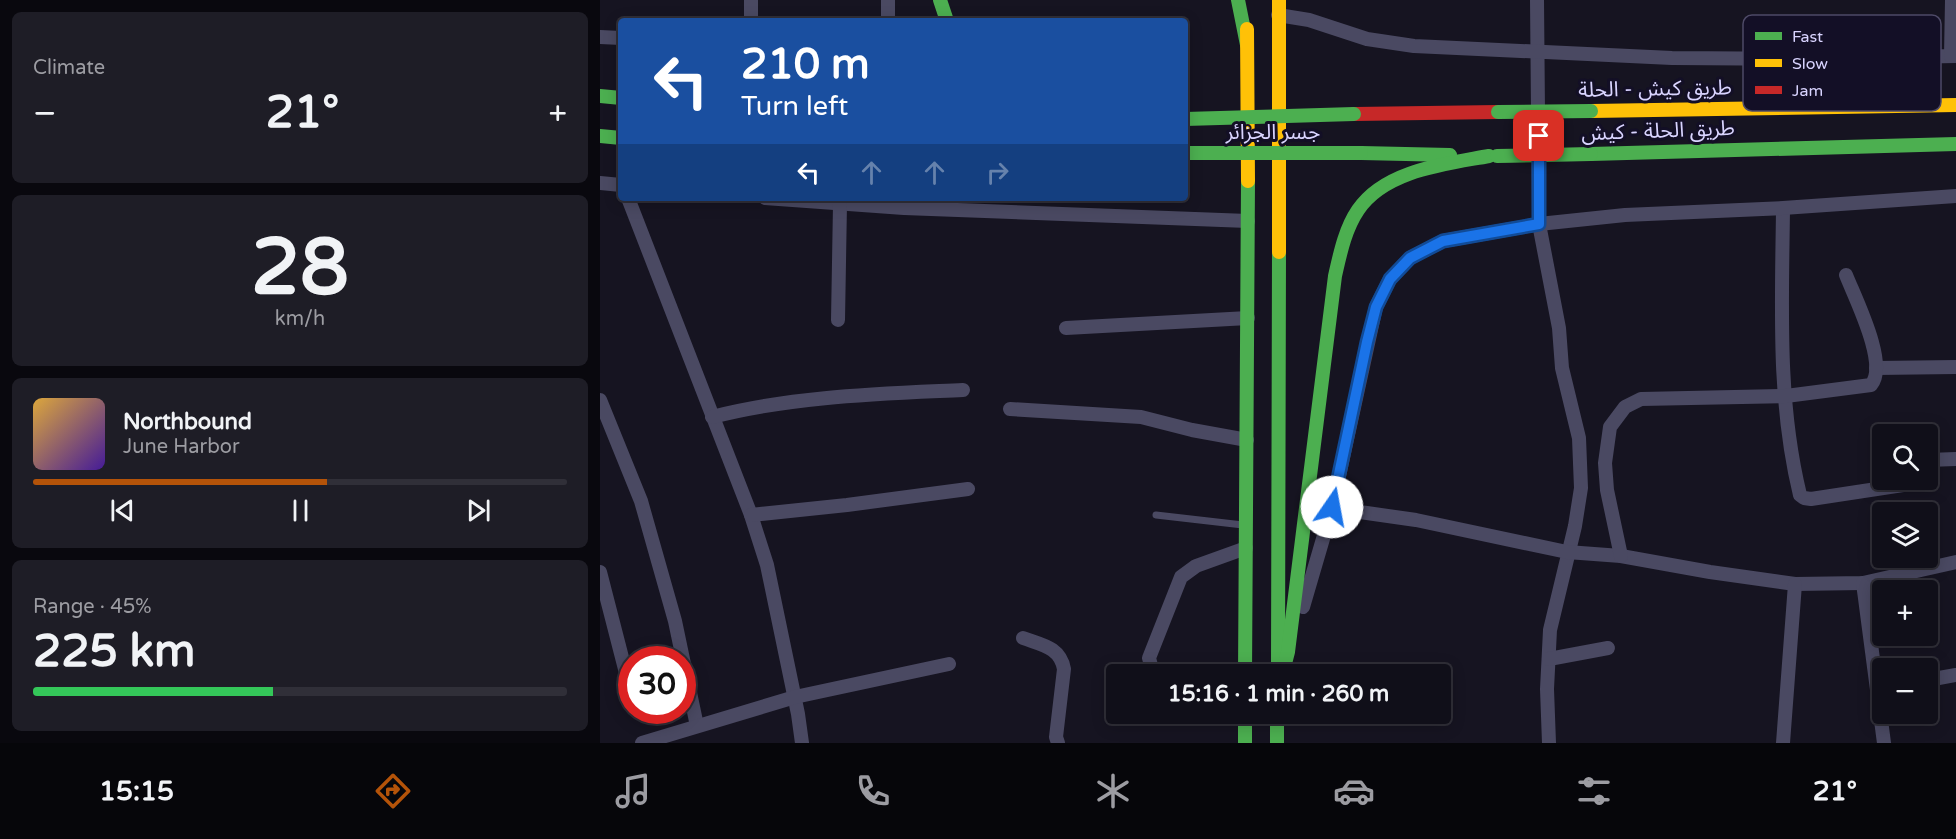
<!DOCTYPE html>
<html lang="en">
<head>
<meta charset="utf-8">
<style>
	body { margin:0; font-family:"Varela Round","Noto Sans Arabic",sans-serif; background:#1e1d26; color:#f1f3f6; height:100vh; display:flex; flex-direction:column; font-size:22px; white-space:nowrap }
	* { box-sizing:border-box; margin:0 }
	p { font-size:20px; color:#9c9ca2 }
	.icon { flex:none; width:33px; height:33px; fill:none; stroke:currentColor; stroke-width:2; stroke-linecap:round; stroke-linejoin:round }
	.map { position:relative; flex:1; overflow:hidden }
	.drawer { display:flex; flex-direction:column; gap:12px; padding:12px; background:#09080e; width:600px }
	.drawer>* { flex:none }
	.top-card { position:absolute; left:18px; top:18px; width:570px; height:183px; border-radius:6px; box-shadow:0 3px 15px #0003,0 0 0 2px #302f38; background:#1a4fa0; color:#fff; overflow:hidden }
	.tools { position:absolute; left:1272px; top:424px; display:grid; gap:12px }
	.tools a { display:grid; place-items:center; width:66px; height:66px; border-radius:6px; background:#100f19; box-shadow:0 3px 15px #0003,0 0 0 2px #302f38; font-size:30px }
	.speed { position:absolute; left:18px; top:646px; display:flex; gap:12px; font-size:30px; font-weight:700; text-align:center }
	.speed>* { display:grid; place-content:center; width:78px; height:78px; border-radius:50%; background:#100f19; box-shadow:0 3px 15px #0003,0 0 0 2px #302f38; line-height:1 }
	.speed .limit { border:9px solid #d22; background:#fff; color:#111 }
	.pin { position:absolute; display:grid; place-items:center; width:51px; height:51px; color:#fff; margin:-26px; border-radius:12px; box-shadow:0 3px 9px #0006 }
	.me { position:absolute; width:66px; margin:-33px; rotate:12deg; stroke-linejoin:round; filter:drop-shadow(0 0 4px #0008) }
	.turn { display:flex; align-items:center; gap:21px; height:126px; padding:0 24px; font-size:27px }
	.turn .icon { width:78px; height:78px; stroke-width:2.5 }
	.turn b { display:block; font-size:42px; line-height:51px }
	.lanes { display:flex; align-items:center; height:57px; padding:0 24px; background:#0003; justify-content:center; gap:30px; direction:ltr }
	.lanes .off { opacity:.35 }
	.big { font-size:45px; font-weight:700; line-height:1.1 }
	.drawer .tile { flex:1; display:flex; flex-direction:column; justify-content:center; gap:9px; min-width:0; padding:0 21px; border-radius:9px; background:#1e1d26 }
	.drawer .dial { align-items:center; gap:0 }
	.dial b { font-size:78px; line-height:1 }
	.song { display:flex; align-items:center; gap:18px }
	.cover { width:72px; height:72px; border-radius:9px; background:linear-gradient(135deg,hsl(40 70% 55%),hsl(260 70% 35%)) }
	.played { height:6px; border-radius:3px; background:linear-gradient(90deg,#b45309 55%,#302f38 55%) }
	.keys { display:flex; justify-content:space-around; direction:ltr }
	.heat { display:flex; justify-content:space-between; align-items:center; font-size:33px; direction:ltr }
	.charge { height:9px; border-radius:4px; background:linear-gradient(90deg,#34c759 45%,#302f38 0) }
	.trip { position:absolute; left:506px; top:664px; width:345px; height:60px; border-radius:6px; background:#100f19; box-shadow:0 3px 15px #0003,0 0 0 2px #302f38; font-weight:700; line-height:60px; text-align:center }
	.menu { display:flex; height:96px; justify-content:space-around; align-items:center; background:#06060a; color:#9c9ca2 }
	.menu .icon { width:42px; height:42px }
	.menu .active { color:#b45309 }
	.menu b { font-size:27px; color:#f1f3f6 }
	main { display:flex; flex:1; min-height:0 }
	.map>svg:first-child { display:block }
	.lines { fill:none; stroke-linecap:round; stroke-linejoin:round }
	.lane { stroke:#4a4962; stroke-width:7 }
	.street { stroke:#4a4962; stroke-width:14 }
	.fast { stroke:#4caf50; stroke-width:14 }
	.slow { stroke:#ffc107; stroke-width:14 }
	.jam { stroke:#c62828; stroke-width:14 }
	.fast-bridge { stroke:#4caf50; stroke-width:14 }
	.route-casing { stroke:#114b97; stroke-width:15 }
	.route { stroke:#1a73e8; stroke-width:10 }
	.labels { text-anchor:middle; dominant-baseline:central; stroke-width:6; stroke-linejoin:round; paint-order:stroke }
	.street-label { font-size:21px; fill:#d9d4ff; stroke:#130f26 }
	.key { fill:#130f26; stroke:#4e4a67; stroke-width:1.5 }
	.key-label { font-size:16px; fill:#d9d4ff }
</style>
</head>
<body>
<main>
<section class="drawer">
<div class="tile"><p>Climate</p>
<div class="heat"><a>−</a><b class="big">21°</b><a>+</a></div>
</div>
<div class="tile dial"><b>28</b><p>km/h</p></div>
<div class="tile">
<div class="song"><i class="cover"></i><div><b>Northbound</b><p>June Harbor</p></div></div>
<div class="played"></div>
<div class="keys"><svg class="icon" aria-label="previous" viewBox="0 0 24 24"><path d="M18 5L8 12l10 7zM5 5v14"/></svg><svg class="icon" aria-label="pause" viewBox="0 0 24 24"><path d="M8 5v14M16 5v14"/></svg><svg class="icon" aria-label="next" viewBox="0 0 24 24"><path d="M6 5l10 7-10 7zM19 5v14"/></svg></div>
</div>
<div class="tile"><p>Range · 45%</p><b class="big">225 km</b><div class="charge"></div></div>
</section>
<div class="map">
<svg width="1356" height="743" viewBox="0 0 1356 743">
	<rect width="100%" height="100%" fill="#161421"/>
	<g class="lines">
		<!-- lane -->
		<polyline class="lane" points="556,515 643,525"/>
		<!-- street -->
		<g class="street">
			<polyline points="288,0 288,21"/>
			<polyline points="937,0 939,224 959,328 962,368 979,438 981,488 975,526 950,630 947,689 949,743"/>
			<polyline points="678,15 709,20 767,39 814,46 1072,58 1198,59 1356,56"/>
			<polyline points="151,21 151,0"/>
			<polyline points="0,37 21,38"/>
			<polyline points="1351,56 1352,0"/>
			<polyline points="0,183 21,185"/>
			<polyline points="28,198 151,515 167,565 198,714 202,743"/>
			<polyline points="165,198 304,208 648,221"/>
			<path d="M1183,208C1182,304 1177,401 1200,495L1204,498L1211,499L1303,485L1309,480"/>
			<polyline points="238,320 240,204"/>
			<polyline points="466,328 648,318"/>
			<polyline points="1276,368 1356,367"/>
			<polyline points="0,400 41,501 75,621 97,726"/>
			<polyline points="410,409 541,417 592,430 647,440"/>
			<path d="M112,417C194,396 278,394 363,390"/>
			<polyline points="1328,460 1356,459"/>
			<polyline points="732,508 816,520 967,552 1021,556 1110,572 1195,584 1263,583 1356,562"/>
			<polyline points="151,515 247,505 368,489"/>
			<path d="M1021,556L1007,490L1005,463L1010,427L1025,407L1041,399L1186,396L1271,385C1289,365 1255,298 1246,275"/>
			<polyline points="0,572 26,673 32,677"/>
			<polyline points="1263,583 1284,743"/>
			<polyline points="703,607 732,508 776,307 790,279 810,258 843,241 939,224 1025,215 1183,208 1356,196"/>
			<path d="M423,638C442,645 460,647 464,669L456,737L458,743"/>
			<polyline points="949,659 1008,648"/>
			<polyline points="558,675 552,669 549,658 581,577 596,566 646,548"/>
			<polyline points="1328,680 1356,675"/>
			<polyline points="42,743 195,697 349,664"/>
			<polyline points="1183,743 1195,584"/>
		</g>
		<!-- fast -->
		<g class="fast">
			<polyline points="340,0 347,21"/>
			<polyline points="638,0 647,45"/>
			<polyline points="0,96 21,98"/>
			<polyline points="0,136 21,138"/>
			<polyline points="761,153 850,155"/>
			<polyline points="991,154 1356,144"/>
			<polyline points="678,662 679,252"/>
			<polyline points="645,675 648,181"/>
			<path d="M682,675L688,652L735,276C740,254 745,229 758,210C785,170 846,164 889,156"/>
			<polyline points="645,714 645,743"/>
			<polyline points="677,714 677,743"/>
		</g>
		<!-- slow -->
		<g class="slow">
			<polyline points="647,29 648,181"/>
			<polyline points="991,111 1356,105"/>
			<polyline points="679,252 679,0"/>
		</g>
		<!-- jam -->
		<polyline class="jam" points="754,114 898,112"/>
		<!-- fast-bridge -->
		<g class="fast-bridge">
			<polyline points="898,112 991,111"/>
			<polyline points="585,119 754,114"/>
			<polyline points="585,153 761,153"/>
			<polyline points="897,156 991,154"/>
		</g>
	</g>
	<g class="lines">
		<!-- route casing -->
		<g class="route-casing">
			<polyline id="route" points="732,507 767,342 776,307 790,279 810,258 843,241 939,224 939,136"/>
		</g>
		<!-- route -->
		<use href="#route" class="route"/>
	</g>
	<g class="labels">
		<!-- street labels -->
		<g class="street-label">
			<text transform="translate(1055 89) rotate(-1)">طريق كيش - الحلة</text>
			<text transform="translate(1058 131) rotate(-2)">طريق الحلة - كيش</text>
			<text x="673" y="132">جسر الجزائر</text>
		</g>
	</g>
	<!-- legend -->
	<rect x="1143" y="15" width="198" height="96" rx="9" class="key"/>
	<rect x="1155" y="32" width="27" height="8" fill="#4caf50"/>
	<rect x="1155" y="59" width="27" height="8" fill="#ffc107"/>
	<rect x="1155" y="86" width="27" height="8" fill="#c62828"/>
	<g class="key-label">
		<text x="1192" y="42">Fast</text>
		<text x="1192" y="69">Slow</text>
		<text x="1192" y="96">Jam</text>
	</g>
</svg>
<div class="tools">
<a><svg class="icon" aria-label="search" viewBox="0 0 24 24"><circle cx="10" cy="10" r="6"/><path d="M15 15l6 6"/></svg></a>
<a><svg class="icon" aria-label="layers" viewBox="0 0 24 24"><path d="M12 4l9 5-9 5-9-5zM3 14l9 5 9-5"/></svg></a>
<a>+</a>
<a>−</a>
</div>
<div class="speed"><div class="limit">30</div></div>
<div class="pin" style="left:939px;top:136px;background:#d93025"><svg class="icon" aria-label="arrive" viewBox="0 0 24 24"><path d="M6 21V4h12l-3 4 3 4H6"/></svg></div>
<svg class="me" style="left:732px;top:507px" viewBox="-20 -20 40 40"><circle r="19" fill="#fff"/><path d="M0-13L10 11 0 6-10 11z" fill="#1a73e8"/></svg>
<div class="trip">15:16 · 1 min · 260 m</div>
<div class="top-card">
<div class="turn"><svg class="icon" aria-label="left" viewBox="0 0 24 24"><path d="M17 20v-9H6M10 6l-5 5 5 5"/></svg><div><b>210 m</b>Turn left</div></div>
<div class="lanes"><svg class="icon" aria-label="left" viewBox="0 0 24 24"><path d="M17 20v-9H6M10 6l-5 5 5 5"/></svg><svg class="icon off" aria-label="ahead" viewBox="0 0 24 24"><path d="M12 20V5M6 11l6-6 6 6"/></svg><svg class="icon off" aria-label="ahead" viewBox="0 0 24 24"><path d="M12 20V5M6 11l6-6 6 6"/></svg><svg class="icon off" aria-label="right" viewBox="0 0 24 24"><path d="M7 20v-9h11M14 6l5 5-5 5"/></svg></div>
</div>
</div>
</main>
<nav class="menu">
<b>15:15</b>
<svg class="icon active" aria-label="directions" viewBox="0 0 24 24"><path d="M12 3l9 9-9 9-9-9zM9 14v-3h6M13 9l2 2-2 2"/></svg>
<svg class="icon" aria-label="music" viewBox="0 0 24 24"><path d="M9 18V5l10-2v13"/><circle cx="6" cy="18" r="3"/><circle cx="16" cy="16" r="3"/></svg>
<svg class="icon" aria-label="phone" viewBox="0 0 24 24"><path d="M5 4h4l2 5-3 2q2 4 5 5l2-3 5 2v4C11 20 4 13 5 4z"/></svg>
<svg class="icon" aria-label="climate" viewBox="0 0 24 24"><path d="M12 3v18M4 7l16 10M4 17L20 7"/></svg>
<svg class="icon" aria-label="car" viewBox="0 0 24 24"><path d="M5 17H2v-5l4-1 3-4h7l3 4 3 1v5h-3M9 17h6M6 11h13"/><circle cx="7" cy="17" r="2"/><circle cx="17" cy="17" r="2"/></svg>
<svg class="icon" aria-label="filters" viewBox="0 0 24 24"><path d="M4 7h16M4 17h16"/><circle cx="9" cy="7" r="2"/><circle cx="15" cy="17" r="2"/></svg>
<b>21°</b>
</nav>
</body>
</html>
